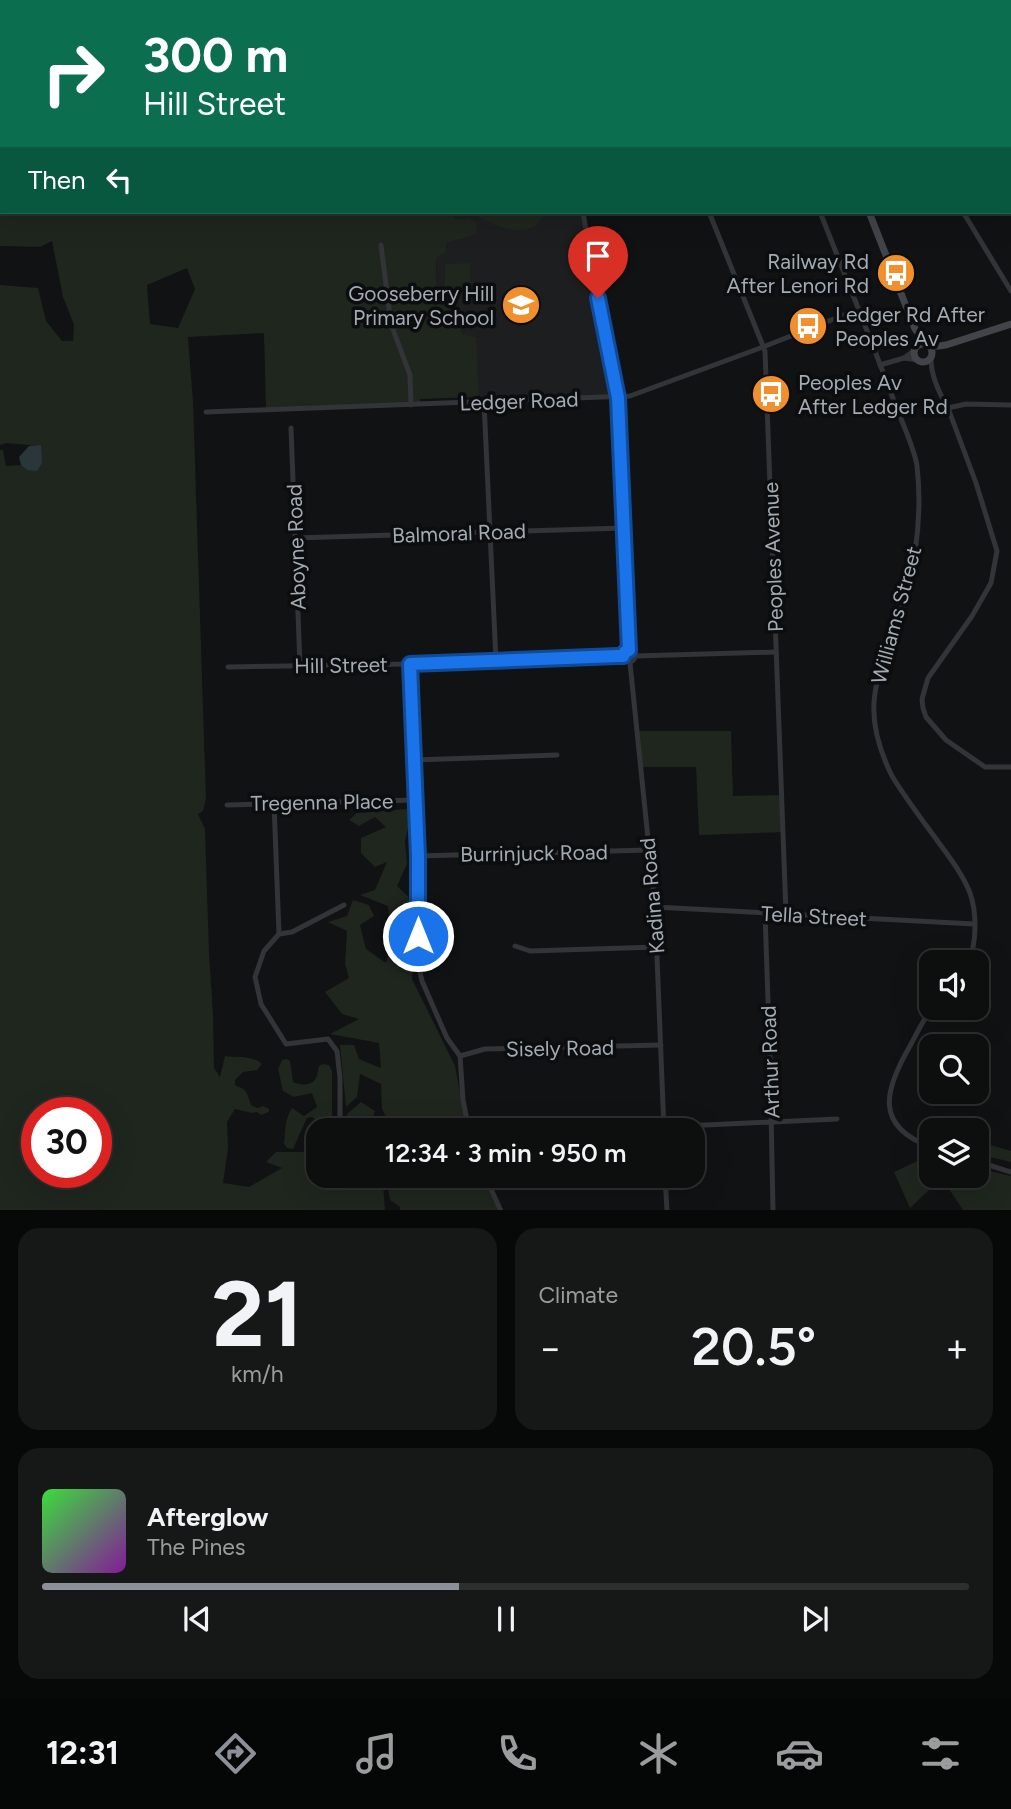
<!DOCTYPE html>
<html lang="en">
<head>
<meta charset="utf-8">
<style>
	body { margin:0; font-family:Figtree,sans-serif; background:#161717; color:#f1f3f6; height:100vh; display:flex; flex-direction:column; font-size:26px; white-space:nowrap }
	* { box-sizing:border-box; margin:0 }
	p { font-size:23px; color:#9a9c9e }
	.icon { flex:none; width:38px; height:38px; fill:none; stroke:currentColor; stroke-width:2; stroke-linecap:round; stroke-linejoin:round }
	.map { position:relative; height:1210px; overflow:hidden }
	.sheet { display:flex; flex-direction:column; gap:18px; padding:18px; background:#070808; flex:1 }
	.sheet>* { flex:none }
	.top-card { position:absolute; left:0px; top:0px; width:1012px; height:214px; box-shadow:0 7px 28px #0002,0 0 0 2px #2d2e2e; background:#0b6e4f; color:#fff; overflow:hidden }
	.fabs { position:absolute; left:919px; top:950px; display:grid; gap:14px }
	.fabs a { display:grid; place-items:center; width:70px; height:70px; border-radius:14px; background:#0d0e0e; box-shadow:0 7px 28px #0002,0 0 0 2px #2d2e2e; font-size:35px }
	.speed { position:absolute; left:21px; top:1097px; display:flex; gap:14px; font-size:35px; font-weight:700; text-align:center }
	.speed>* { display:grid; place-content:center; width:91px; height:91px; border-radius:50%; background:#0d0e0e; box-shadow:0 7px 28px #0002,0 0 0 2px #2d2e2e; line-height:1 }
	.speed .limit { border:10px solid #d22; background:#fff; color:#111 }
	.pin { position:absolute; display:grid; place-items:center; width:60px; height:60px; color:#fff; margin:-72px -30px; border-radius:50% 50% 50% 0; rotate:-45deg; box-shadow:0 0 7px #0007 }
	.pin .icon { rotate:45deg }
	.me { position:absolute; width:77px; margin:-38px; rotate:0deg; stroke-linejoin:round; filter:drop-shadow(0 0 5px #0008) }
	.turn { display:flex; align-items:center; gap:24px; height:147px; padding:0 28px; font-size:32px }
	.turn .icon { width:91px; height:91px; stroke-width:2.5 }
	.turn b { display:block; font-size:49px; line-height:60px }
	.then { display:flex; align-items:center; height:66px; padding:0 28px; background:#0003; gap:14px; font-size:26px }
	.big { font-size:52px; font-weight:600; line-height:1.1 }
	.sheet .widget { flex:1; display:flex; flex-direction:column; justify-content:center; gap:10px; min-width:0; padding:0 24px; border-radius:21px; background:#161717 }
	.sheet .dial { align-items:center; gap:0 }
	.dial b { font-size:91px; line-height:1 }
	.song { display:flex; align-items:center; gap:21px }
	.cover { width:84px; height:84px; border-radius:10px; background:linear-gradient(135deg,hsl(120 70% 55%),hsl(290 70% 35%)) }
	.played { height:7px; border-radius:4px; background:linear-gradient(90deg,#8c9099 45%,#2d2e2e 45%) }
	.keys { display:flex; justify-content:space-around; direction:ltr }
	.heat { display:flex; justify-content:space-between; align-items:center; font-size:38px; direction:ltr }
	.sheet .tiles { flex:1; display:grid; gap:18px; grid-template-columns:1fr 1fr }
	.widget:last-child { grid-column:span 2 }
	.trip { position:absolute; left:306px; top:1118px; width:399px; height:70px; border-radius:21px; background:#0d0e0e; box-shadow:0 7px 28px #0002,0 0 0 2px #2d2e2e; font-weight:600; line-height:70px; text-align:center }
	.menu { display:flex; height:112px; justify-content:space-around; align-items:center; background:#050606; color:#9a9c9e }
	.menu .icon { width:49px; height:49px }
	.menu .active { color:#8c9099 }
	.menu b { font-size:32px; color:#f1f3f6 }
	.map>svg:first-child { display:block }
	.built { fill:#1d1e20 }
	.green { fill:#1e261e; fill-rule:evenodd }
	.water { fill:#2b363b }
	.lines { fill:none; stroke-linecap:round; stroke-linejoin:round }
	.street { stroke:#323438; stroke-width:5 }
	.secondary { stroke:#414448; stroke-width:7 }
	.route-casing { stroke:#114b97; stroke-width:18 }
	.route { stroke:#1a73e8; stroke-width:12 }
	.labels { text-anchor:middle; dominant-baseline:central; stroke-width:7; stroke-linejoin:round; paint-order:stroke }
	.poi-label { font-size:21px; fill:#a3abb4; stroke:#0c0d0e; text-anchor:end }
	.street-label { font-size:21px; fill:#a3abb4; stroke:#0c0d0e }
</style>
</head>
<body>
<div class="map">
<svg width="1011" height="1211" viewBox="0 0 1011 1211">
	<rect width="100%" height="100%" fill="#111213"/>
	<!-- built -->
	<polygon class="built" points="435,212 583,212 618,398 481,402 464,335 461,329 457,316 450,308 437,302"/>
	<!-- green -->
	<g class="green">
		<path d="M0,0H14L16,2H2V212H451C455,221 460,220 469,218L477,224L476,233L465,238L447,242L445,253L436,258L437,302C462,313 453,316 464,335L476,337L479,397L420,399L421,404L266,410L264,333L188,337L193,402L206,799L203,811L198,814L205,829L209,953L213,1014L214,1068L220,1077L225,1056C237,1058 250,1055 261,1063V1065L257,1070L243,1072L235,1080V1085C238,1087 240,1087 243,1089C248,1091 249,1102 252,1106L258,1108L263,1106L269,1109V1112L261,1115L257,1112L252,1113L235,1109L227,1122L228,1148L223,1183L249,1187L282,1168L266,1162L276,1152H311L319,1128V1123L312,1117L307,1118L293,1149L287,1148L284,1144C285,1132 285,1118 292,1108L304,1116L317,1107L312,1093L294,1097L283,1091L278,1069L282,1060L287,1059L290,1061L293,1082C301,1086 313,1086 317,1076C318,1073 318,1069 319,1066L323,1064L329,1065L332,1071V1130H318V1176H375V1183L383,1185L385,1210H0V450H3L6,466L21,465L27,470L40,446L6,443L0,445V285L38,288L46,321L62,341H73L74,325L63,297L52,241L40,247L0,246ZM187,268L195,289L178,328L150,324L147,285ZM37,1113H96V1172H37Z"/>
		<rect x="293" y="0" width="279" height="2"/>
		<path d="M472,212H544C535,245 490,226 472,212Z"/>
		<polygon points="470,263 471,296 445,297 445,264"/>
		<polygon points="636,731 731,731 733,796 782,795 783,832 699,835 696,767 640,767"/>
		<polygon points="407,809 410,821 405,841 407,864 397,886 413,901 402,918 414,924 412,979 455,1066 467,1130 388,1130 390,1125 382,1109 381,1084 360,1074 357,1097 346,1107 340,1045 354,1045 359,1059 381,1068 379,1043 330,1034 359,1019 342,1014 325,992 349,978 345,964 347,931 328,922 347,916 353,900 369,905 374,916 360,925 366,949 386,963 392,945 388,906 360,895 375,890 387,862 375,867 361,853 361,838 386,827 375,817 359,826 349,820 357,813"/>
		<polygon points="361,1102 375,1111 369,1130 347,1130 347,1114"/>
		<polygon points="977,1141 1011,1151 1011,1162 977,1154"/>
		<polygon points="926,1157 931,1158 931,1176 976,1176 977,1168 1011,1176 1011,1210 963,1210 949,1189 929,1190 910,1208 894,1172"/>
		<polygon points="386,1176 482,1176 498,1210 400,1210 400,1207 390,1200"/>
	</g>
	<!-- water -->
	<polygon class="water" points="41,445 42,463 37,471 27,470 21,465 19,457 29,446"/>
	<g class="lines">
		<!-- street -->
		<g class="street">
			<polyline points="755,0 755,2"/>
			<polyline points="1010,121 1011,121"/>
			<polyline points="583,212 593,273 618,398 629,650"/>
			<polyline points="709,212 765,351 786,914"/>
			<path d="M820,212C845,275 870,337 894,401C900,418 915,449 917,466C922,510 917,555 905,598C884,669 854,700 892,776C906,799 923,821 939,843C950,858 963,875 970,893C977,913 977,944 968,962"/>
			<polyline points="963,212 1011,291"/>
			<polyline points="381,245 391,324 410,375 411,405"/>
			<polyline points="904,358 918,360"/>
			<path d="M931,359C931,376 939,393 948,408L976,483L997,551L991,583L972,616L928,678L922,699L923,708L926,717L946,740L985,767H1011"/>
			<polyline points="880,365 904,358 915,350"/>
			<polyline points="484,402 496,661"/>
			<polyline points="948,408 966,404 1011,405"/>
			<polyline points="206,412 630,396 763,347 859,309"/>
			<polyline points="291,428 300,666"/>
			<polyline points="295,538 624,528"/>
			<circle cx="629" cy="656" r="6"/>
			<polyline points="635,656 776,652"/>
			<polyline points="630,663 655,907 664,1130"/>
			<polyline points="410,664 418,856 418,963 422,981 447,1038 460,1056 463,1100 469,1130"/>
			<polyline points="228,667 410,664 623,656"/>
			<polyline points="414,760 557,755"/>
			<polyline points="274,803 279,934 264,951 255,977 261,1004 286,1044 328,1039 337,1051 340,1078 340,1130"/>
			<polyline points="227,805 416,800"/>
			<polyline points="418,856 649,850"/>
			<polyline points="655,907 974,924"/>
			<polyline points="765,913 770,1059 773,1211"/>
			<polyline points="279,934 292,932 344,905"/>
			<polyline points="515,946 530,951 657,947"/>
			<polyline points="460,1056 485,1049 661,1045"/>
			<polyline points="663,1127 837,1119"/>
			<path d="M931,1147C873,1126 885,1089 910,1046C917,1033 923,1020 932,1008"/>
			<polyline points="976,1161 1011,1172"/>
			<polyline points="485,1176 501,1211"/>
			<polyline points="665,1176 667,1211"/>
		</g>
		<!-- secondary -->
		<g class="secondary">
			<polyline points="800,0 800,2"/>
			<polyline points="869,212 915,329 927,345"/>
			<circle cx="923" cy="353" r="9"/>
			<polyline points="930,347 946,345 1011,324"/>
		</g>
	</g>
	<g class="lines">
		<!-- route casing -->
		<g class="route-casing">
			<polyline id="route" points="418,936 418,856 410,664 617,656 623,656 625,652 629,650 618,398 598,298"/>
		</g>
		<!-- route -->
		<use href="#route" class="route"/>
	</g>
	<!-- icons -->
	<defs>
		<g id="bus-disc" transform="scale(2.0125)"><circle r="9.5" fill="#f08f2c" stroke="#0c0d0e"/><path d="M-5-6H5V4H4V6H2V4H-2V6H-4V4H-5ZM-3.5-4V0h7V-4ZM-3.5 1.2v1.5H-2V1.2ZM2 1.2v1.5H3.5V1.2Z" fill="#fff"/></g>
		<g id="school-disc" transform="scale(2.0125)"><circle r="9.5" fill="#f08f2c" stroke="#0c0d0e"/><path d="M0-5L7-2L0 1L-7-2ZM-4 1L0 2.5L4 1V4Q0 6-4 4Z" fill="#fff"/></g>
	</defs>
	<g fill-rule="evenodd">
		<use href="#bus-disc" x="896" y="273"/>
		<use href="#school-disc" x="521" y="305"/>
		<use href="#bus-disc" x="808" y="326"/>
		<use href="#bus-disc" x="771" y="394"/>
	</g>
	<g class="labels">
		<!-- poi labels -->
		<g class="poi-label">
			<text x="869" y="261">Railway Rd<tspan x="869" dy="24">After Lenori Rd</tspan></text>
			<text x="494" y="293">Gooseberry Hill<tspan x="494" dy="24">Primary School</tspan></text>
			<text x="835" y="314" text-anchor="start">Ledger Rd After<tspan x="835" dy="24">Peoples Av</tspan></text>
			<text x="798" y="382" text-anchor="start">Peoples Av<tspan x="798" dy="24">After Ledger Rd</tspan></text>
		</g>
		<!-- street labels -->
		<g class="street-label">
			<text transform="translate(519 401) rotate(-2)">Ledger Road</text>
			<text transform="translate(459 533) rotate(-2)">Balmoral Road</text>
			<text transform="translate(296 547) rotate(-92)">Aboyne Road</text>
			<text transform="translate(773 557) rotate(-92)">Peoples Avenue</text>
			<text transform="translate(896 615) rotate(-75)">Williams Street</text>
			<text transform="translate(341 665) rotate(-1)">Hill Street</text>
			<text transform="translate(322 802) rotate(-1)">Tregenna Place</text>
			<text transform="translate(534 853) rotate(-1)">Burrinjuck Road</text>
			<text transform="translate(652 896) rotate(-95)">Kadina Road</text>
			<text transform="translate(814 916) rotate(3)">Tella Street</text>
			<text transform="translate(560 1048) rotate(-1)">Sisely Road</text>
			<text transform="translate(770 1062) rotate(-92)">Arthur Road</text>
		</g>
	</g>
</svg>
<div class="fabs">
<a><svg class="icon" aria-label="sound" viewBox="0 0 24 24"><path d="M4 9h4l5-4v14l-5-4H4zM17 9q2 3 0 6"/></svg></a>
<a><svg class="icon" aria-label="search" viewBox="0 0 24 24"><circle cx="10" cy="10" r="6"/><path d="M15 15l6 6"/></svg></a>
<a><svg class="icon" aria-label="layers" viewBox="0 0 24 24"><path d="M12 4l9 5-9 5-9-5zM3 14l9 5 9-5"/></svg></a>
</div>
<div class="speed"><div class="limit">30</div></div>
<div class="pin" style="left:598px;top:298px;background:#d93025"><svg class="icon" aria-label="arrive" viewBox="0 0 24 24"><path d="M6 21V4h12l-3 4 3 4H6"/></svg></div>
<svg class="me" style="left:418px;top:936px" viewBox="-20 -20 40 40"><circle r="17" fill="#1a73e8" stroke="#fff" stroke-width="3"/><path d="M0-11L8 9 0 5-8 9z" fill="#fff"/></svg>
<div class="trip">12:34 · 3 min · 950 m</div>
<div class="top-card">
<div class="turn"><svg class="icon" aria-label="right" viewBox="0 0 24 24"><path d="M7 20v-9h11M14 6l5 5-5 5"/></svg><div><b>300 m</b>Hill Street</div></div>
<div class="then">Then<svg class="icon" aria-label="left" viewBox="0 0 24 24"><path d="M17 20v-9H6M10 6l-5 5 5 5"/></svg></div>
</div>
</div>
<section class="sheet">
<div class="tiles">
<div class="widget dial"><b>21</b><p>km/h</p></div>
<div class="widget"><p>Climate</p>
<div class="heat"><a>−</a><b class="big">20.5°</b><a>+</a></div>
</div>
<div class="widget">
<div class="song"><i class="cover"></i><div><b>Afterglow</b><p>The Pines</p></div></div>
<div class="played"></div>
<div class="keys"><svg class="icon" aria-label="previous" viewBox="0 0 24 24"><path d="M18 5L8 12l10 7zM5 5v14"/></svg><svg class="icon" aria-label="pause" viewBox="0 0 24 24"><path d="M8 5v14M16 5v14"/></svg><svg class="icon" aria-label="next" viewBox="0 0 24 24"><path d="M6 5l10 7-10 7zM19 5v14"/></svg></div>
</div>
</div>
</section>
<nav class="menu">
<b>12:31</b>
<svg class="icon active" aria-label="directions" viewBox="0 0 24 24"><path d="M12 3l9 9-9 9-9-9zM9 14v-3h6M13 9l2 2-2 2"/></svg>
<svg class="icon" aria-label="music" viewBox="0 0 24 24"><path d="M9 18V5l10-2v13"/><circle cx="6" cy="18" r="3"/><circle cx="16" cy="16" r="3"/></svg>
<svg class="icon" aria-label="phone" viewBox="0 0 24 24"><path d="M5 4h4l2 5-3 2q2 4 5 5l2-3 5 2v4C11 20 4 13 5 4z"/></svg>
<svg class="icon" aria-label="climate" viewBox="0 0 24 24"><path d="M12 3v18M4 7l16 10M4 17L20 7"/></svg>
<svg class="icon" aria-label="car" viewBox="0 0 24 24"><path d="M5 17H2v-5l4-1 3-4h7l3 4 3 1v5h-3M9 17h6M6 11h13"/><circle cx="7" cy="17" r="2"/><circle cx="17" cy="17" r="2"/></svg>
<svg class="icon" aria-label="filters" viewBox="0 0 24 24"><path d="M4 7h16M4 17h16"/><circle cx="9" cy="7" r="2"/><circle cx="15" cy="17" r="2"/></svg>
</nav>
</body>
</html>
